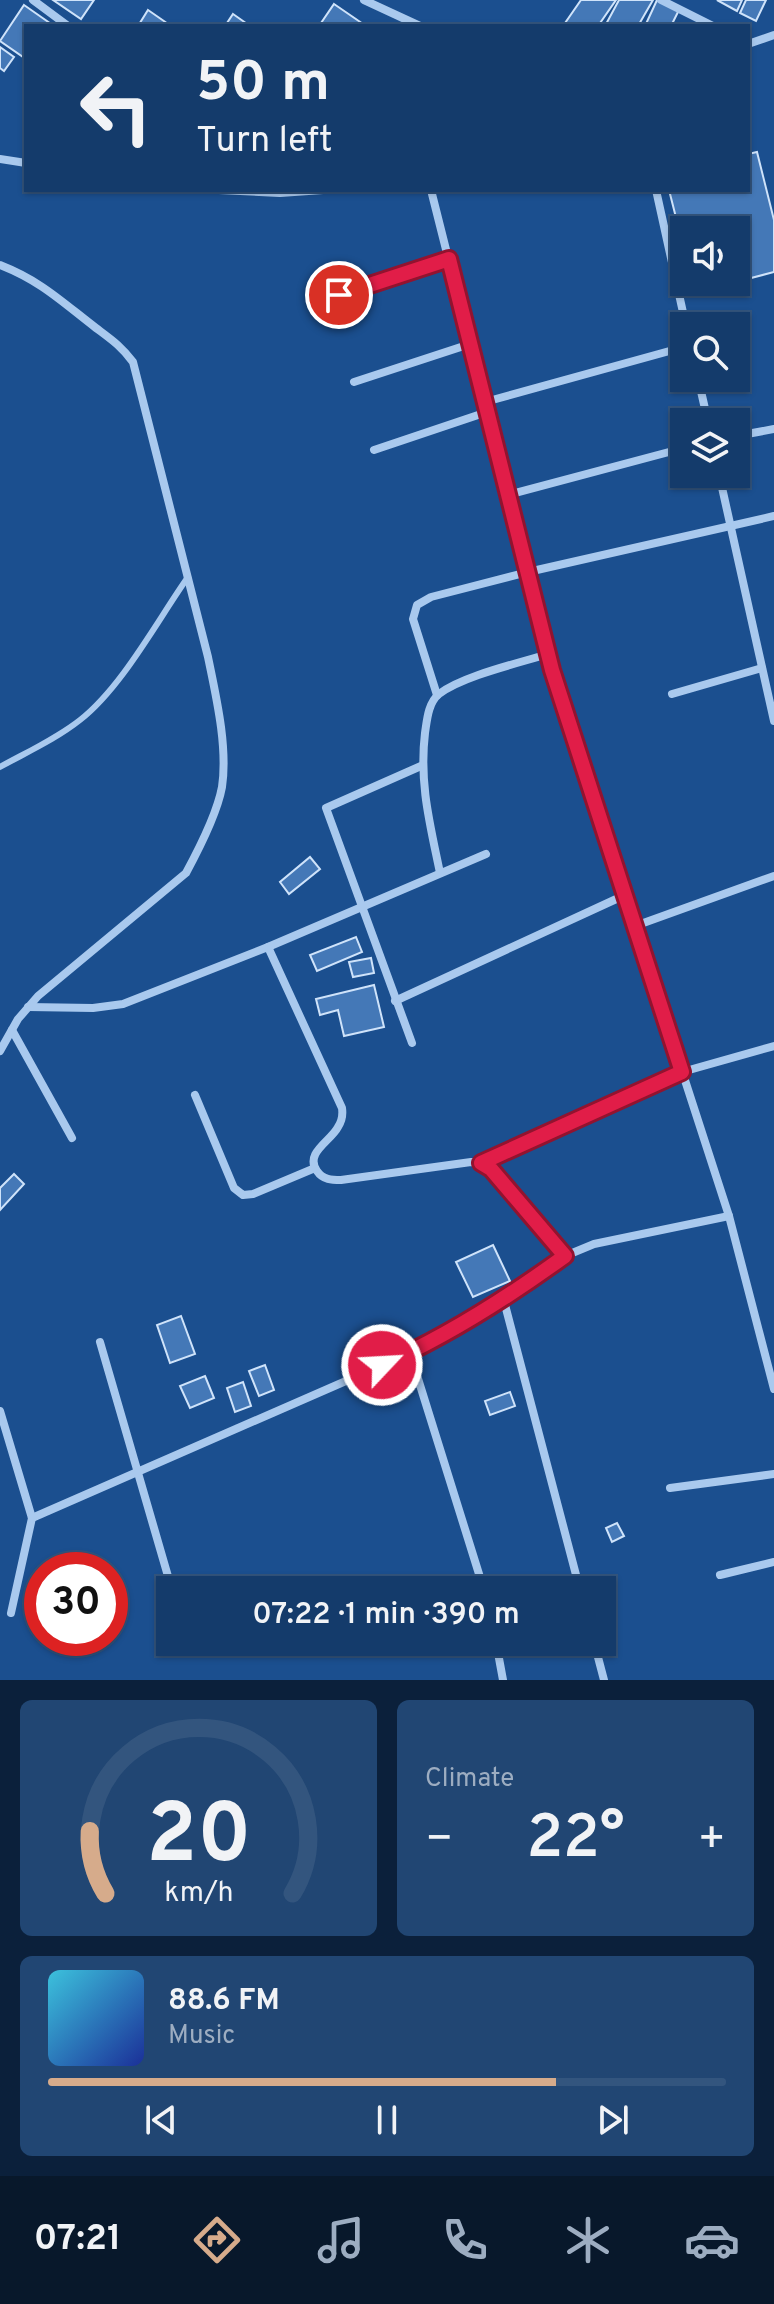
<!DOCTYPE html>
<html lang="en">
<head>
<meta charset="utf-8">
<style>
	body { margin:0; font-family:Overpass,sans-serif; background:#214673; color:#f1f3f6; height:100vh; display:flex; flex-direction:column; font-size:30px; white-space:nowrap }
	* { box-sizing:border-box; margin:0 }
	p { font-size:26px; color:#9dadc1 }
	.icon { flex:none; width:44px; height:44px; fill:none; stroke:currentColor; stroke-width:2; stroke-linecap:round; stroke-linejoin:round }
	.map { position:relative; height:1680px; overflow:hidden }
	.details { display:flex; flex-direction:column; gap:20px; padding:20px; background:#0b203b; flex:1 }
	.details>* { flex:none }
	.top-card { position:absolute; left:24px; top:24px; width:726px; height:168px; border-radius:0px; box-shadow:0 2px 6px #0004,0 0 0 2px #33557e; background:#143b6b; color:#f1f3f6; overflow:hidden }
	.fabs { position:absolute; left:670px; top:216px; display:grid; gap:16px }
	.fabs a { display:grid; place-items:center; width:80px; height:80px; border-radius:0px; background:#143b6b; box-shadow:0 2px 6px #0004,0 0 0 2px #33557e; font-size:40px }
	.speed { position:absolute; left:24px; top:1552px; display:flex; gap:16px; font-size:40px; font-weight:700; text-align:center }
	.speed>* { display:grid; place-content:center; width:104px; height:104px; border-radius:50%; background:#143b6b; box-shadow:0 2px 6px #0004,0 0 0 2px #33557e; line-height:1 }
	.speed .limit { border:12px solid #d22; background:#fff; color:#111 }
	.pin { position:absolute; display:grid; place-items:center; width:68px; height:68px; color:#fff; margin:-34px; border:4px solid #fff; border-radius:50%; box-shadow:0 2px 8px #0007 }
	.me { position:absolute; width:88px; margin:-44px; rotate:65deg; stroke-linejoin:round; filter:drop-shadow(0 0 6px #0008) }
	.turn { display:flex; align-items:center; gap:28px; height:168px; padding:0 40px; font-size:36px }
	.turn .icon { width:104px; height:104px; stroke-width:2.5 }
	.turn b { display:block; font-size:56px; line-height:68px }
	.big { font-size:60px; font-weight:600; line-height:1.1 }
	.details .card { flex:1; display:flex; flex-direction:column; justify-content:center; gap:12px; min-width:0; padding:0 28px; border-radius:12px; background:#214673 }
	.details .dial { align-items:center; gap:0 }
	.dial svg { height:208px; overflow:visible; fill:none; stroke:#33557e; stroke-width:7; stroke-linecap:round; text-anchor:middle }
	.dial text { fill:#f1f3f6; stroke:none }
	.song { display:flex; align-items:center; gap:24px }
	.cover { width:96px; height:96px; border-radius:12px; background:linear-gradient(135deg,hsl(190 70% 55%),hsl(230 70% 35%)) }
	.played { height:8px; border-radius:4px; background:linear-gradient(90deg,#d6ab8b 75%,#33557e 75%) }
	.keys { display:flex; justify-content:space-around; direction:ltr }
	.heat { display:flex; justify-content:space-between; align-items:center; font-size:44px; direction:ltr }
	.details .tiles { flex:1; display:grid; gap:20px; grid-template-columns:1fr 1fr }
	.card:last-child { grid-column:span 2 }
	.trip { position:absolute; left:156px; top:1576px; width:460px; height:80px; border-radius:0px; background:#143b6b; box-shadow:0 2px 6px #0004,0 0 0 2px #33557e; font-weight:600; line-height:80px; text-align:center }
	.menu { display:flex; height:128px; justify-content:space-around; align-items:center; background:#08182b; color:#9dadc1 }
	.menu .icon { width:56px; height:56px }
	.menu .on { color:#d6ab8b }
	.menu b { font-size:36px; color:#f1f3f6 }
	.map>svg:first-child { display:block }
	.building { fill:#4478b7; stroke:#cfe3fa; stroke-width:2 }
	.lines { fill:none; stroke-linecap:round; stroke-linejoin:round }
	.lane { stroke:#a9c9ee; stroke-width:6 }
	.street { stroke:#a9c9ee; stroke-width:8 }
	.route-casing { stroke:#92132f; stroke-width:20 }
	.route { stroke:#e11d48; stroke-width:14 }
</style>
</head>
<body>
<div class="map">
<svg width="774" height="1680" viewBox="0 0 774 1680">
	<rect width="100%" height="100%" fill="#1b4f8f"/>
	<!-- building -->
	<g class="building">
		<polygon points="53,0 94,0 81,19"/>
		<polygon points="581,0 616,0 598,26 563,26"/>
		<polygon points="619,0 653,0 638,26 605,26"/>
		<polygon points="657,0 679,10 671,26 645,26"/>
		<polygon points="717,0 742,0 737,11"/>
		<polygon points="746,0 766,0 756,21 740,13"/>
		<polygon points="334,4 366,26 319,26"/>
		<polygon points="24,5 54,26 26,26 26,59 0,41"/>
		<polygon points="148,10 171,26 138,26"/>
		<polygon points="233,14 250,26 225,26"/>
		<polygon points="0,47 14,57 4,71 0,68"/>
		<polygon points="757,152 774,220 774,272 736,282 736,230 684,230 684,249 669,190 748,190 748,154"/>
		<polygon points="692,282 735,282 695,292"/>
		<polygon points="310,857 320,869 289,894 280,882"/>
		<polygon points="356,937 362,952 317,971 310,955"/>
		<polygon points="371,958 374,973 353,977 349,962"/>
		<polygon points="374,985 384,1027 344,1036 338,1010 320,1015 316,999"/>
		<polygon points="14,1174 24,1184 0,1210 0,1188"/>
		<polygon points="493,1245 510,1281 473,1297 456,1262"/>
		<polygon points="181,1316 195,1354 170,1363 157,1325"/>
		<polygon points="265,1365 274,1390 259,1396 249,1371"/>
		<polygon points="205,1376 214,1398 190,1408 180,1386"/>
		<polygon points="243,1382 251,1406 235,1412 227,1388"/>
		<polygon points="510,1392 515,1406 490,1415 485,1401"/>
		<polygon points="617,1523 624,1536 612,1542 606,1528"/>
	</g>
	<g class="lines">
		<!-- lane -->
		<path class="lane" d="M0,767C27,752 56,739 80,720C122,687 157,621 188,577"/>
		<!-- street -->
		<g class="street">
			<polyline points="33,0 68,26"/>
			<polyline points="364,0 420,26"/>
			<polyline points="661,0 713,26"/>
			<polyline points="748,44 774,35"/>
			<polyline points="0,159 26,163"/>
			<polyline points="219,190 280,193 323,190"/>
			<polyline points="431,190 552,670 729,1216 774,1389"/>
			<polyline points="656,190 686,326"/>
			<path d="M0,265C41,281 62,302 96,328C112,340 121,346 133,362L208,657C216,696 228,747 222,787C217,814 199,849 186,873L38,996L18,1019L0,1051"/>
			<polyline points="339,295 449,259"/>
			<polyline points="698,378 708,422"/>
			<polyline points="354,382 470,344"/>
			<polyline points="485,402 684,347"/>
			<polyline points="736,436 774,429"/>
			<polyline points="374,450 487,412"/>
			<polyline points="719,474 774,721"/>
			<polyline points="508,495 684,448"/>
			<polyline points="672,694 762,668"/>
			<polyline points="437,695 413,619 417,605 431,597 528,572 774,516"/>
			<path d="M440,873C430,824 419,783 425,733C427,720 428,703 439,694C462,676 519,663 548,654"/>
			<polyline points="635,926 774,876"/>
			<path d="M268,947L342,1108C343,1115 342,1121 338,1127C331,1141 304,1153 317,1171C323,1180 332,1180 341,1180L471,1162L481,1163L491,1169L565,1256"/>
			<polyline points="395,1001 625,895"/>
			<polyline points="28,1007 93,1008 123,1004 268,947 486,854"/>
			<polyline points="12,1030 72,1138"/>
			<polyline points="412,1043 326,808 421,766"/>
			<polyline points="195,1095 234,1188 243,1195 253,1194 315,1168"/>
			<polyline points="481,1163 682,1072 774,1046"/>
			<polyline points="504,1301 580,1590"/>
			<polyline points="100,1342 172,1590"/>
			<polyline points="0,1411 32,1518 11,1613"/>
			<polyline points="670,1488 774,1474"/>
			<polyline points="32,1518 410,1353"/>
			<polyline points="720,1575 774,1562"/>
			<polyline points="484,1590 410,1353 504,1301 565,1256 594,1244 729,1216"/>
			<polyline points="496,1642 503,1680"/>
			<polyline points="594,1642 604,1680"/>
		</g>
	</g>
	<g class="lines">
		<!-- route casing -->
		<g class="route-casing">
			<path id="route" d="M339,295L449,259L552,670L682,1072L481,1163L491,1169L565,1256C507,1298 448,1336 382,1365"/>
		</g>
		<!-- route -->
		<use href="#route" class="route"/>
	</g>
</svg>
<div class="fabs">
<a><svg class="icon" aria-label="sound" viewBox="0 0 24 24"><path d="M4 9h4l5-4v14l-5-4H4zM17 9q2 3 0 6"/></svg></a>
<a><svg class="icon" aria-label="search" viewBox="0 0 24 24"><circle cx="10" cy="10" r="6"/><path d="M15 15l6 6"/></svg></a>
<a><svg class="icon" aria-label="layers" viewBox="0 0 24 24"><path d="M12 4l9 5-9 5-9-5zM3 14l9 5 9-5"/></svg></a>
</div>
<div class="speed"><div class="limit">30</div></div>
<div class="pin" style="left:339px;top:295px;background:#d93025"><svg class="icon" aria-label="arrive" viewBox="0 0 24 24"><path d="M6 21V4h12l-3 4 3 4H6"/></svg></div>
<svg class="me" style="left:382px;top:1365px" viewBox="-20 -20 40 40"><circle r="17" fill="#e11d48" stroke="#fff" stroke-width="3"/><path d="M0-11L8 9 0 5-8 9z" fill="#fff"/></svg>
<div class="trip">07:22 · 1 min · 390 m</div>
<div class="top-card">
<div class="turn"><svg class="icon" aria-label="left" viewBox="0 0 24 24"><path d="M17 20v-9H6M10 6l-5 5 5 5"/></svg><div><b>50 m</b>Turn left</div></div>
</div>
</div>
<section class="details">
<div class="tiles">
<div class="card dial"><svg viewBox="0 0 100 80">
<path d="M14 69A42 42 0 1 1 86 69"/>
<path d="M14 69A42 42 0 0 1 8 45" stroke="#d6ab8b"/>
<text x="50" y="56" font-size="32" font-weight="700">20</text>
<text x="50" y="72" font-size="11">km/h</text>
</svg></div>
<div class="card"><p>Climate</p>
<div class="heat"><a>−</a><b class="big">22°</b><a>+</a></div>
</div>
<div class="card">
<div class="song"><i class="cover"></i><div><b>88.6 FM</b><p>Music</p></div></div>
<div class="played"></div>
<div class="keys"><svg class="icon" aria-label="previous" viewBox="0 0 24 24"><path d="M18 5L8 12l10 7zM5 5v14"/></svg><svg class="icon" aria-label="pause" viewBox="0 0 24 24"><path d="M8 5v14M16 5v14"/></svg><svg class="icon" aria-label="next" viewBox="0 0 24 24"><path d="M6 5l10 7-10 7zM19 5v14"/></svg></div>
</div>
</div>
</section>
<nav class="menu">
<b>07:21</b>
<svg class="icon on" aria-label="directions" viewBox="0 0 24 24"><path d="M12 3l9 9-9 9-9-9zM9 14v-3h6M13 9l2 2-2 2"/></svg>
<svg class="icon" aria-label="music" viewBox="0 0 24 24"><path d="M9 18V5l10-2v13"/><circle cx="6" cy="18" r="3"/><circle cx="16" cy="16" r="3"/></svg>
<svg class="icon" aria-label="phone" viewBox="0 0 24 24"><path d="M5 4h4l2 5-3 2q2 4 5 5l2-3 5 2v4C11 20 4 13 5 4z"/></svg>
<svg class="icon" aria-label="climate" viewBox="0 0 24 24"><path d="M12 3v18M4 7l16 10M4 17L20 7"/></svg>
<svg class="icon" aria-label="car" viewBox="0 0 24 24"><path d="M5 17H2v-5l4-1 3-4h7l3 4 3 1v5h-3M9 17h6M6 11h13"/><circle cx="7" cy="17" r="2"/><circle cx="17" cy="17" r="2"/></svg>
</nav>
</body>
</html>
